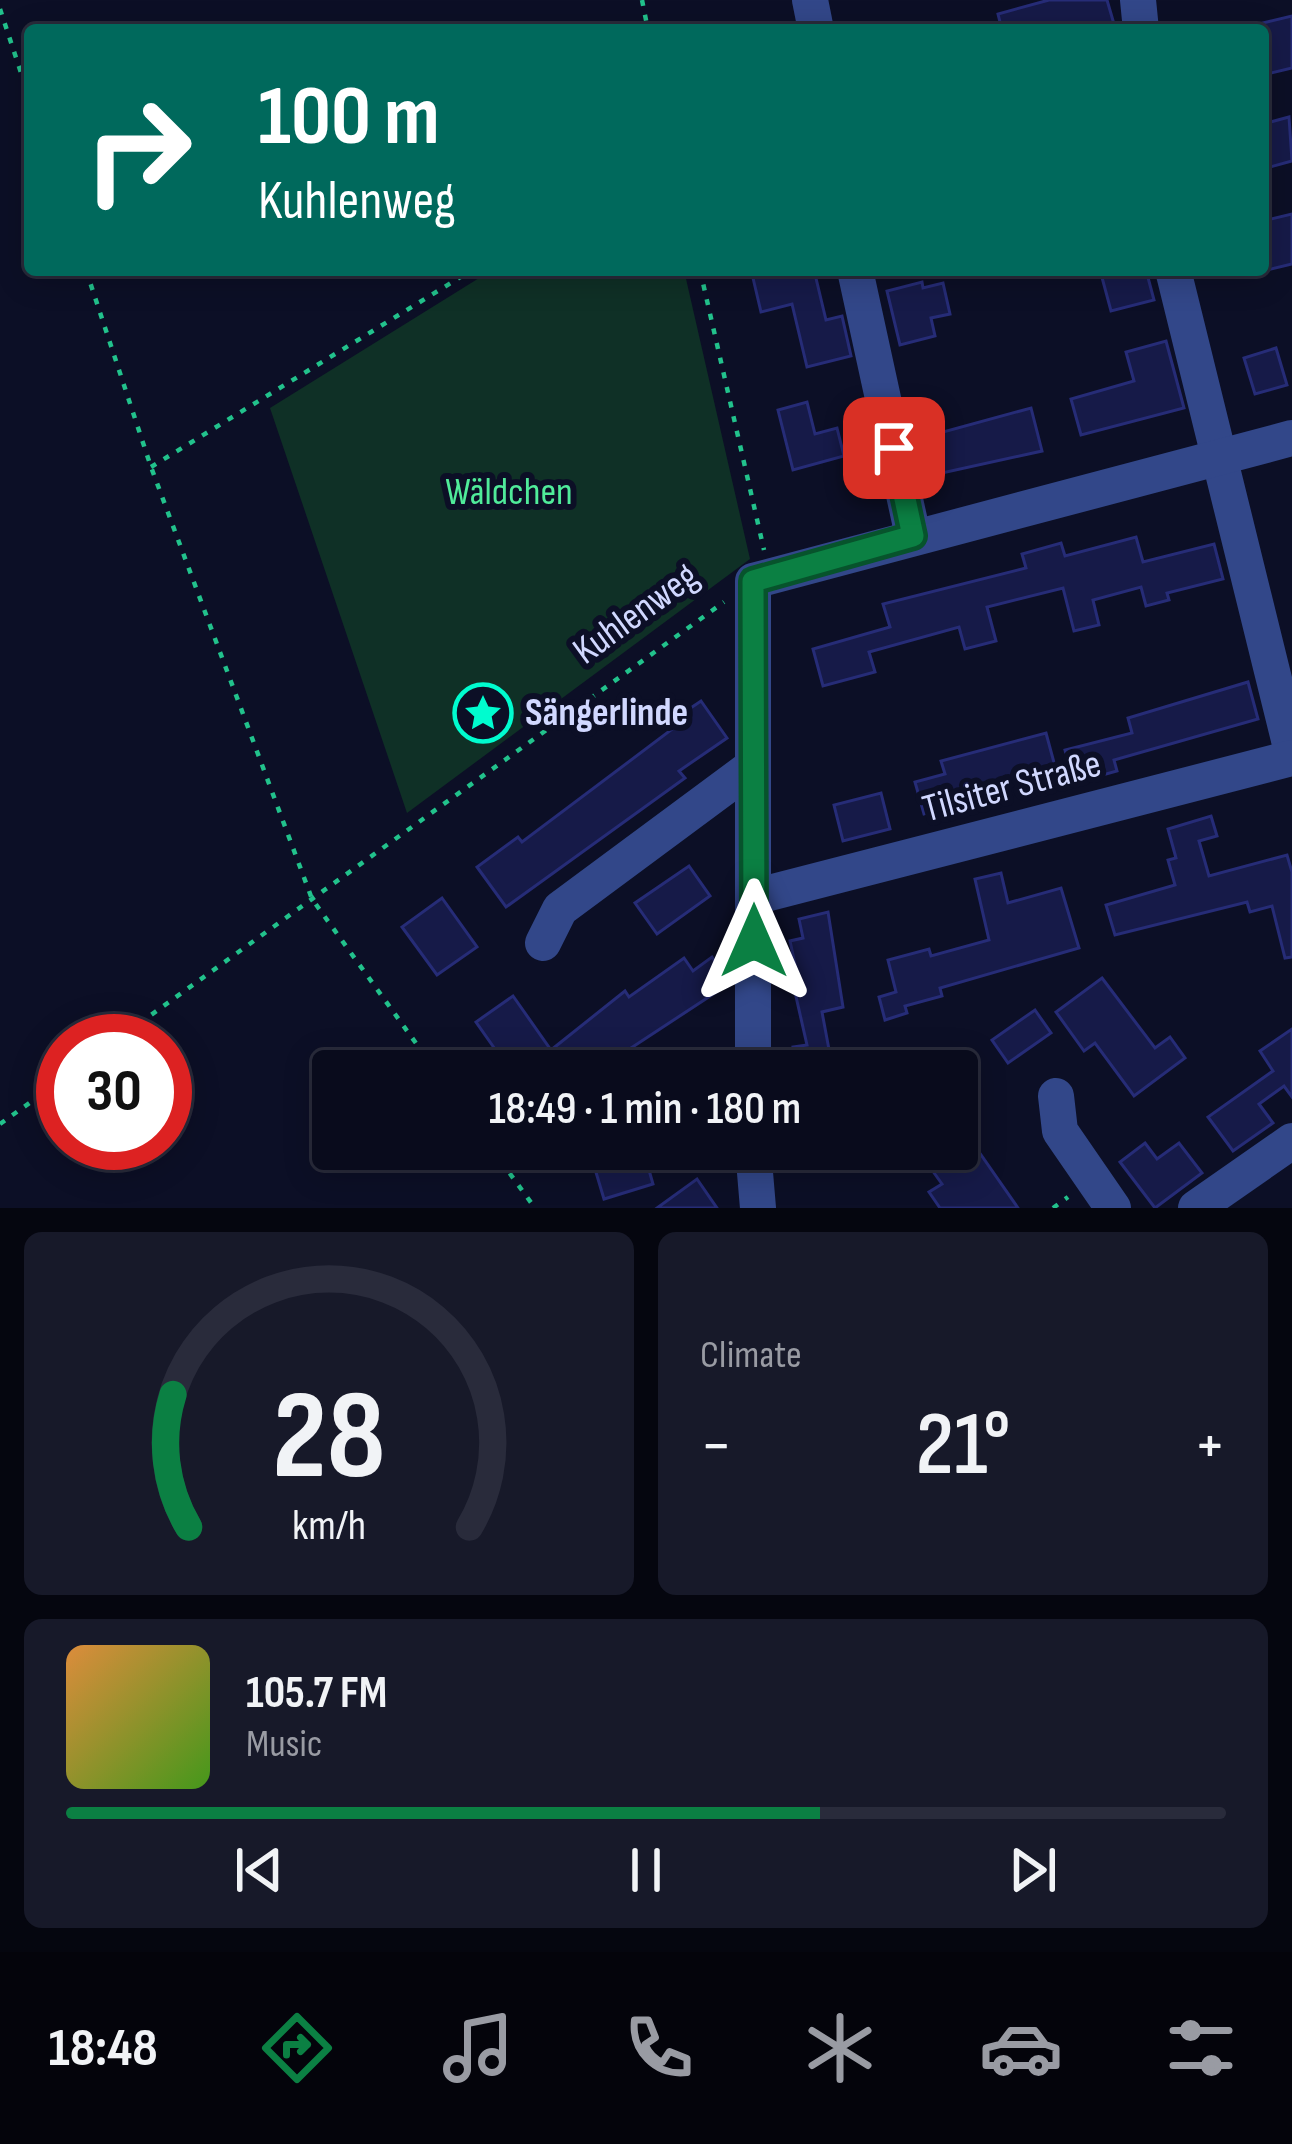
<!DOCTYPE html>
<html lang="en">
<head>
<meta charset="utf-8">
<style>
	body { margin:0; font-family:"Sofia Sans Condensed",sans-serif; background:#171929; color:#f1f3f6; height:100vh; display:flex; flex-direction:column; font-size:45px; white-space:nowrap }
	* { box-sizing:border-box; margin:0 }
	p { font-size:39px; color:#999ba3 }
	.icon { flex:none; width:66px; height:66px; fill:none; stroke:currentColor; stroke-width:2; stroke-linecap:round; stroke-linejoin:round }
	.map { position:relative; height:1208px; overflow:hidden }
	.drawer { display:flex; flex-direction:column; gap:24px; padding:24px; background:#05060f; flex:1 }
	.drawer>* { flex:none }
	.banner { position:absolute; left:24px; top:24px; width:1245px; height:252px; border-radius:12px; box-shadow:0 6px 30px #0003,0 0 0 3px #292b3b; background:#00695c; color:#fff; overflow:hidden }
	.speed { position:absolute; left:36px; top:1014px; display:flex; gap:24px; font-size:60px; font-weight:700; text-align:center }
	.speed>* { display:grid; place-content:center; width:156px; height:156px; border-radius:50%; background:#090b1c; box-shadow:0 6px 30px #0003,0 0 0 3px #292b3b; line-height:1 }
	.speed .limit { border:18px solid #d22; background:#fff; color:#111 }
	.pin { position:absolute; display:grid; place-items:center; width:102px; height:102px; color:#fff; margin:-51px; border-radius:24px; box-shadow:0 6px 18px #0006 }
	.me { position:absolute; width:132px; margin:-66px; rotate:0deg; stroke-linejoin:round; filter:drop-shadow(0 0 9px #0008) }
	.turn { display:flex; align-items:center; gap:42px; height:252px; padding:0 36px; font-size:54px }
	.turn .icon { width:156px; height:156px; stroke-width:2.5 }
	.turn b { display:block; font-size:84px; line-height:102px }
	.big { font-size:90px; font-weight:600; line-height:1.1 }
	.drawer .tile { flex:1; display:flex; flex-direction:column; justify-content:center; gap:18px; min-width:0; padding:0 42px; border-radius:18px; background:#171929 }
	.drawer .dial { align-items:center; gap:0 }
	.dial svg { height:312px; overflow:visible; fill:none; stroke:#292b3b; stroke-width:7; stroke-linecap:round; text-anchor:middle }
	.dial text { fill:#f1f3f6; stroke:none }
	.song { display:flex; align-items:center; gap:36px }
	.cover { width:144px; height:144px; border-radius:18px; background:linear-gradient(135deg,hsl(30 70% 55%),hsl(100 70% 35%)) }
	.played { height:12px; border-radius:6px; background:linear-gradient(90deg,#0b8043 65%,#292b3b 65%) }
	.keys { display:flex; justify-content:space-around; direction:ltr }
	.heat { display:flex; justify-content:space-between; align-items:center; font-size:66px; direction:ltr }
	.drawer .tiles { flex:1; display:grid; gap:24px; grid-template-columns:1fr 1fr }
	.tile:last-child { grid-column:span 2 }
	.trip { position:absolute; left:312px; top:1050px; width:666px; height:120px; border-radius:12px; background:#090b1c; box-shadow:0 6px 30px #0003,0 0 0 3px #292b3b; font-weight:600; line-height:120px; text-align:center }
	.tabs { display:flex; height:192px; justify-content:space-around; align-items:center; background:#04040b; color:#999ba3 }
	.tabs .icon { width:84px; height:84px }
	.tabs .active { color:#0b8043 }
	.tabs b { font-size:54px; color:#f1f3f6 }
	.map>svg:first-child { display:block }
	.green { fill:#0f3026 }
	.building { fill:#161a48; stroke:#262c77; stroke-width:3 }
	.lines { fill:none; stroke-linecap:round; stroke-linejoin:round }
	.path { stroke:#22c28c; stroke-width:4.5; stroke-dasharray:6 9; stroke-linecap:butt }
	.minor { stroke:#324789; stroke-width:36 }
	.route-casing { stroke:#07532c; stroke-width:30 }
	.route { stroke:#0b8043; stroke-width:21 }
	.labels { text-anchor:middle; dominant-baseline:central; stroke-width:12; stroke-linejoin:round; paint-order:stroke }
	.park-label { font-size:39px; fill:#50eb9a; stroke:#0c0f26 }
	.street-label { font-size:39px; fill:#d1d8ff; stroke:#0c0f26 }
	.poi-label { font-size:39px; font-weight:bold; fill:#d1d8ff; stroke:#0c0f26; text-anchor:start }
</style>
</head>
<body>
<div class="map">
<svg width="1292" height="1208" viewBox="0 0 1292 1208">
	<rect width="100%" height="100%" fill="#0c0f26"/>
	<!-- green -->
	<polygon class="green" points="492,270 684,270 750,559 407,813 270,408"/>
	<!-- building -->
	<g class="building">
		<polygon points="1049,0 1107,0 1114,24 1093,30 1002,30 998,14"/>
		<polygon points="1292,16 1292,68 1263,75 1263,23"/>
		<polygon points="1289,117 1292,161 1263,169 1263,124"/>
		<polygon points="1292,214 1292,264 1263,271 1263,221"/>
		<polygon points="789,270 814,270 826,320 842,316 851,356 807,367 792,304 761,312 753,278"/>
		<polygon points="1100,270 1146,270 1154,300 1111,311"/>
		<polygon points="922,282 923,288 943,283 950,314 931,318 935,336 900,345 887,291"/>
		<polygon points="1166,341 1184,408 1081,435 1071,399 1134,381 1126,352"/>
		<polygon points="1276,348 1287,385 1255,394 1244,358"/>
		<polygon points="807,402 815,434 837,428 844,456 793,470 778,410"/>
		<polygon points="1031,408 1042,451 942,473 932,435"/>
		<polygon points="1136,537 1143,562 1214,544 1223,579 1167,593 1169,600 1146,606 1141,587 1093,600 1099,625 1074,631 1063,588 987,607 996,641 965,649 959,627 869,652 875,672 823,686 813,649 890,627 883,604 1026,568 1022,554 1061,543 1065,556"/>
		<polygon points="1248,682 1258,719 1114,760 1117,771 1074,783 1065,750 1132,733 1128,718"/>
		<polygon points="701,701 727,738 679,771 685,778 506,907 477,867 518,837 522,842 671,730 667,724"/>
		<polygon points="1046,733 1056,770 974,792 976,800 924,814 915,782 945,774 941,761"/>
		<polygon points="881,793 890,829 843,841 834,805"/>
		<polygon points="1211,816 1217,836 1199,841 1209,876 1287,855 1292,872 1292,957 1285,958 1272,906 1250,912 1247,902 1115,935 1106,905 1175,885 1168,860 1176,858 1168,829"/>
		<polygon points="689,866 710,896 657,934 635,903"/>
		<polygon points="1001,873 1008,903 1061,888 1079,948 940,988 942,996 905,1006 907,1013 885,1020 879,997 896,992 888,960 929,949 931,956 989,940 975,879"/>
		<polygon points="442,898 477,947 437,975 402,927"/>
		<polygon points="828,912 843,1007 822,1012 833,1071 797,1071 793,1047 807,1045 792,979 798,978 790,941 803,938 799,919"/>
		<polygon points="712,957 730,983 596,1071 521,1071 524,1068 513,1052 502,1059 476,1022 513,996 551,1050 625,991 629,997 684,958 693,971"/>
		<polygon points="1102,978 1155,1048 1170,1037 1185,1058 1134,1096 1095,1043 1084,1051 1056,1012"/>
		<polygon points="1035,1010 1051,1033 1008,1063 992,1040"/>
		<polygon points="1292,1029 1292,1097 1284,1086 1259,1104 1273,1123 1233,1151 1208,1117 1273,1071 1260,1051"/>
		<polygon points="970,1139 1018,1208 940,1208 929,1192 942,1184 917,1149 957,1149"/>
		<polygon points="1145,1143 1157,1159 1179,1143 1202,1173 1155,1208 1120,1162"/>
		<polygon points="589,1149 643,1149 653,1184 604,1199"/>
		<polygon points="697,1179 717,1208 657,1208"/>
	</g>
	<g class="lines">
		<!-- path -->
		<g class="path">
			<polyline points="642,0 648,30"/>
			<polyline points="0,9 30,100"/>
			<polyline points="86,270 151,467 312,899 436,1071"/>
			<polyline points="700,270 764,550"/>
			<polyline points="151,467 472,270"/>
			<polyline points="115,1041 724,602"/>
			<polyline points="0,1124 63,1079"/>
			<polyline points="492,1149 535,1208"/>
			<polyline points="1053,1208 1068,1197"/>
		</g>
		<!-- minor -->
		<g class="minor">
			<polyline points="810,0 816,30"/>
			<polyline points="1138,0 1141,30"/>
			<polyline points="855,270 913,536"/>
			<polyline points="1173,270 1292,752"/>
			<polyline points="754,897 1292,758"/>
			<polyline points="543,943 560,909 753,766"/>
			<polyline points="753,1071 753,581 1292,438"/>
			<polyline points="1056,1096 1060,1131 1113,1208"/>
			<polyline points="753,1149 758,1208"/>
			<polyline points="1196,1208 1292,1141"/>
		</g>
	</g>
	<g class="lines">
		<!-- route casing -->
		<g class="route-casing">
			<polyline id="route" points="754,941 753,581 913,536 894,448"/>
		</g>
		<!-- route -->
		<use href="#route" class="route"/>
	</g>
	<!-- icons -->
	<defs>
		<g id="sight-ring" transform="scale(3)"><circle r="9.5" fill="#0c0f26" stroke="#00fccf" stroke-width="1.5"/><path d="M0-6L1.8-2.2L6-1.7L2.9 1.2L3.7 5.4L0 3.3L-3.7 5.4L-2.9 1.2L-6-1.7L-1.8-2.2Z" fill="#00fccf"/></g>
	</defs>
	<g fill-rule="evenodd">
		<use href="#sight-ring" x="483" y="713"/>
	</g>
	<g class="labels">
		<!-- park labels -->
		<g class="park-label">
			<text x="509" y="492">Wäldchen</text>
		</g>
		<!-- street labels -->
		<g class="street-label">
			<text transform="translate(636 614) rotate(-36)">Kuhlenweg</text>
			<text transform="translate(1012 787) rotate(-15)">Tilsiter Straße</text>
		</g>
		<!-- poi labels -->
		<g class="poi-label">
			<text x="525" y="713">Sängerlinde</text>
		</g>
	</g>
</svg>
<div class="speed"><div class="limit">30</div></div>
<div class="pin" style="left:894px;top:448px;background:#d93025"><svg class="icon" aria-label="arrive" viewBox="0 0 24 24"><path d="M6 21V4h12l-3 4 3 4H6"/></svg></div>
<svg class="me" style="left:754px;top:941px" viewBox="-20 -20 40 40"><path d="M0-17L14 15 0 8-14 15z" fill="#0b8043" stroke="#fff" stroke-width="4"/></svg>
<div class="trip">18:49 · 1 min · 180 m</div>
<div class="banner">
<div class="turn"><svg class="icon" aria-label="right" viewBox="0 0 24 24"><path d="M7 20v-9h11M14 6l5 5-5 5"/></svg><div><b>100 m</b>Kuhlenweg</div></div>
</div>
</div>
<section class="drawer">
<div class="tiles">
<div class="tile dial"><svg viewBox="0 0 100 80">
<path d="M14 69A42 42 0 1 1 86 69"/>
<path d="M14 69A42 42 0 0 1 10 35" stroke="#0b8043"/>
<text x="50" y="56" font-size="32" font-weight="700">28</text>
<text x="50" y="72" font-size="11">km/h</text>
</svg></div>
<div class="tile"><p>Climate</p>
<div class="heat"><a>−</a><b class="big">21°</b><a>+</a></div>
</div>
<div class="tile">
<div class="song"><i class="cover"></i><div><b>105.7 FM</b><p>Music</p></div></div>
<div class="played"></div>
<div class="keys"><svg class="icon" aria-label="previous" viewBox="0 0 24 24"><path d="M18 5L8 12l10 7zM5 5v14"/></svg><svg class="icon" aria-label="pause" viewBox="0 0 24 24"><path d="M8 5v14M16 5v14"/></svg><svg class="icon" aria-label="next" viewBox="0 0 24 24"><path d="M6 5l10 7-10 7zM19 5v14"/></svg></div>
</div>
</div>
</section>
<nav class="tabs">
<b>18:48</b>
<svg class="icon active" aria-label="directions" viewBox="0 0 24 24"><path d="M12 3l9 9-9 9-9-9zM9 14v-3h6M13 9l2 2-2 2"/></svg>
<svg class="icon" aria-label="music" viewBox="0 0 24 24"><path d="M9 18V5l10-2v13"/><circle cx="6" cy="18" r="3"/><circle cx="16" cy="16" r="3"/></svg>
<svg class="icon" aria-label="phone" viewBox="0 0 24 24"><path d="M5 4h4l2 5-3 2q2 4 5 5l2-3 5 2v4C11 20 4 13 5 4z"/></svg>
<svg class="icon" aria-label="climate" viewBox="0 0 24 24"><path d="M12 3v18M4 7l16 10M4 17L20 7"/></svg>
<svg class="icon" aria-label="car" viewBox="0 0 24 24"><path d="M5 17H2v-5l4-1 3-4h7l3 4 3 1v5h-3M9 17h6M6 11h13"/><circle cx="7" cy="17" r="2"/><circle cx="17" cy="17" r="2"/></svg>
<svg class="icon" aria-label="filters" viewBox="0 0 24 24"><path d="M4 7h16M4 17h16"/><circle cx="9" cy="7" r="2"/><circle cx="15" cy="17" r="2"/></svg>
</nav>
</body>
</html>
